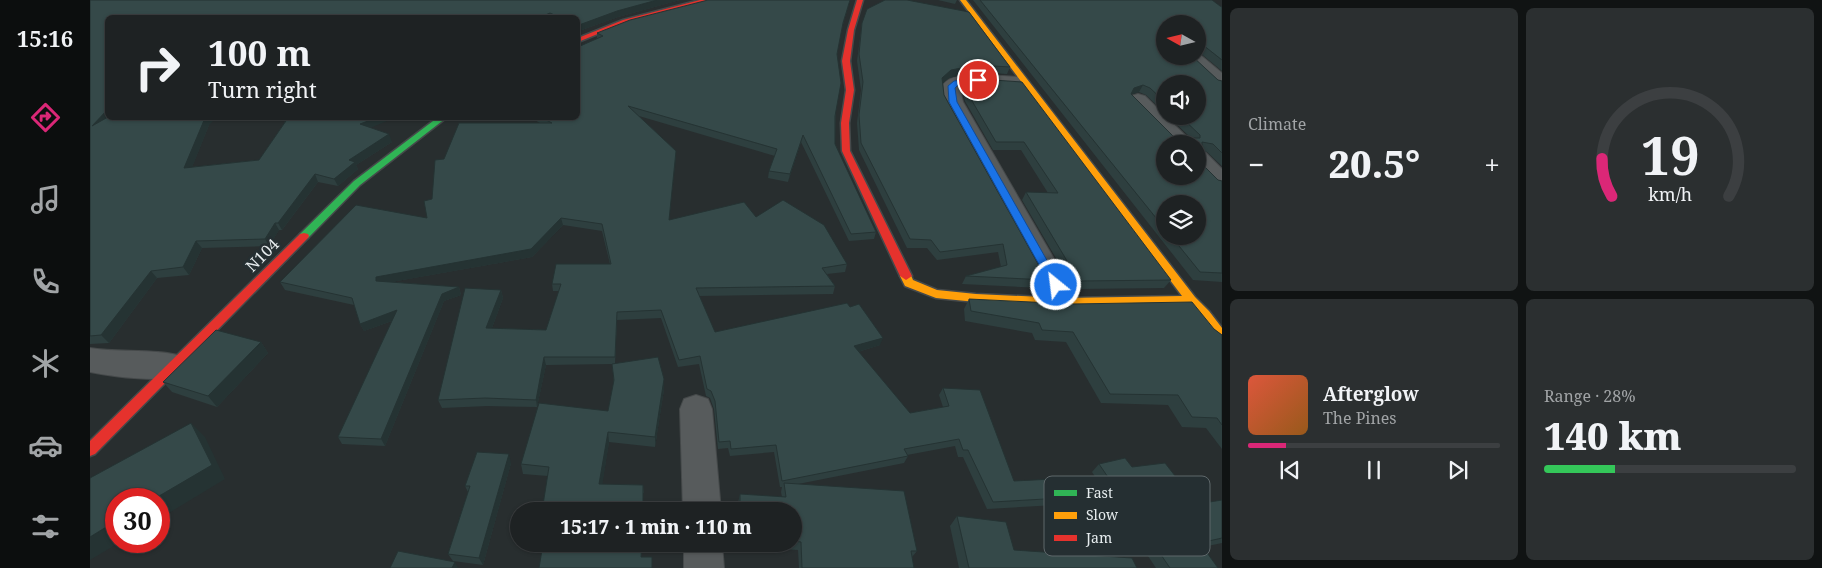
<!DOCTYPE html>
<html lang="en">
<head>
<meta charset="utf-8">
<style>
	body { margin:0; font-family:"Noto Serif",serif; background:#2b2f30; color:#f1f3f6; height:100vh; display:flex; flex-direction:column; font-size:19px; white-space:nowrap }
	* { box-sizing:border-box; margin:0 }
	p { font-size:16px; color:#a1a4a6 }
	.icon { flex:none; width:28px; height:28px; fill:none; stroke:currentColor; stroke-width:2; stroke-linecap:round; stroke-linejoin:round }
	.map { position:relative; flex:1; overflow:hidden }
	.drawer { display:flex; flex-direction:column; gap:8px; padding:8px; background:#101313; width:600px }
	.drawer>* { flex:none }
	.guide { position:absolute; left:15px; top:15px; width:475px; height:105px; border-radius:8px; box-shadow:0 1px 4px #0004,0 0 0 1px #3c3f41; background:#1e2223; color:#f1f3f6; overflow:hidden }
	.needle { width:32px; rotate:278deg }
	.fabs { position:absolute; left:1066px; top:15px; display:grid; gap:10px }
	.fabs a { display:grid; place-items:center; width:50px; height:50px; border-radius:50%; background:#1e2223; box-shadow:0 1px 4px #0004,0 0 0 1px #3c3f41; font-size:25px }
	.speed { position:absolute; left:15px; top:488px; display:flex; gap:10px; font-size:25px; font-weight:700; text-align:center }
	.speed>* { display:grid; place-content:center; width:65px; height:65px; border-radius:50%; background:#1e2223; box-shadow:0 1px 4px #0004,0 0 0 1px #3c3f41; line-height:1 }
	.speed .limit { border:8px solid #d22; background:#fff; color:#111 }
	.pin { position:absolute; display:grid; place-items:center; width:42px; height:42px; color:#fff; margin:-21px; border:2px solid #fff; border-radius:50%; box-shadow:0 1px 5px #0007 }
	.me { position:absolute; width:55px; margin:-28px; rotate:331deg; stroke-linejoin:round; filter:drop-shadow(0 0 4px #0008) }
	.turn { display:flex; align-items:center; gap:18px; height:105px; padding:0 20px; font-size:22px }
	.turn .icon { width:65px; height:65px; stroke-width:2.5 }
	.turn b { display:block; font-size:35px; line-height:42px }
	.big { font-size:38px; font-weight:800; line-height:1.1 }
	.drawer .widget { flex:1; display:flex; flex-direction:column; justify-content:center; gap:8px; min-width:0; padding:0 18px; border-radius:8px; background:#2b2f30 }
	.drawer .dial { align-items:center; gap:0 }
	.dial svg { height:130px; overflow:visible; fill:none; stroke:#3c3f41; stroke-width:7; stroke-linecap:round; text-anchor:middle }
	.dial text { fill:#f1f3f6; stroke:none }
	.song { display:flex; align-items:center; gap:15px }
	.cover { width:60px; height:60px; border-radius:8px; background:linear-gradient(135deg,hsl(10 70% 55%),hsl(30 70% 35%)) }
	.played { height:5px; border-radius:2px; background:linear-gradient(90deg,#db2777 15%,#3c3f41 15%) }
	.keys { display:flex; justify-content:space-around; direction:ltr }
	.heat { display:flex; justify-content:space-between; align-items:center; font-size:28px; direction:ltr }
	.charge { height:8px; border-radius:4px; background:linear-gradient(90deg,#34c759 28%,#3c3f41 0) }
	.drawer .tiles { flex:1; display:grid; gap:8px; grid-template-columns:repeat(2,1fr) }
	.trip { position:absolute; left:420px; top:502px; width:292px; height:50px; border-radius:25px; background:#1e2223; box-shadow:0 1px 4px #0004,0 0 0 1px #3c3f41; font-weight:800; line-height:50px; text-align:center }
	main { display:flex; flex:1; min-height:0 }
	.menu { display:flex; flex-direction:column; width:90px; justify-content:space-around; align-items:center; background:#0c0e0e; color:#a1a4a6 }
	.menu .icon { width:35px; height:35px }
	.menu .current { color:#db2777 }
	.menu b { font-size:22px; color:#f1f3f6 }
	.map>svg:first-child { display:block }
	.lines { fill:none; stroke-linecap:round; stroke-linejoin:round }
	.street-casing { stroke:#45494a; stroke-width:2 }
	.fast-casing { stroke:#45494a; stroke-width:3 }
	.slow-casing { stroke:#45494a; stroke-width:3 }
	.jam-casing { stroke:#45494a; stroke-width:3 }
	.street { fill:#575b5c; fill-rule:evenodd }
	.fast { fill:#30b455; fill-rule:evenodd }
	.slow { fill:#ff9f0a; fill-rule:evenodd }
	.jam { fill:#e5322d; fill-rule:evenodd }
	.wall { fill:#2e3f3f; fill-rule:evenodd }
	.shaded-wall { fill:#253333 }
	.building { fill:#354949; stroke:#253333; fill-rule:evenodd }
	.route { fill:#1a73e8; stroke:#114b97 }
	.labels { text-anchor:middle; dominant-baseline:central; stroke-width:5; stroke-linejoin:round; paint-order:stroke }
	.street-label { font-size:16px; fill:#e7edef; stroke:#252f32 }
	.key { fill:#252f32; stroke:#5f686b; stroke-width:1 }
	.key-label { font-size:14px; fill:#e7edef }
</style>
</head>
<body>
<main>
<nav class="menu">
<b>15:16</b>
<svg class="icon current" aria-label="directions" viewBox="0 0 24 24"><path d="M12 3l9 9-9 9-9-9zM9 14v-3h6M13 9l2 2-2 2"/></svg>
<svg class="icon" aria-label="music" viewBox="0 0 24 24"><path d="M9 18V5l10-2v13"/><circle cx="6" cy="18" r="3"/><circle cx="16" cy="16" r="3"/></svg>
<svg class="icon" aria-label="phone" viewBox="0 0 24 24"><path d="M5 4h4l2 5-3 2q2 4 5 5l2-3 5 2v4C11 20 4 13 5 4z"/></svg>
<svg class="icon" aria-label="climate" viewBox="0 0 24 24"><path d="M12 3v18M4 7l16 10M4 17L20 7"/></svg>
<svg class="icon" aria-label="car" viewBox="0 0 24 24"><path d="M5 17H2v-5l4-1 3-4h7l3 4 3 1v5h-3M9 17h6M6 11h13"/><circle cx="7" cy="17" r="2"/><circle cx="17" cy="17" r="2"/></svg>
<svg class="icon" aria-label="filters" viewBox="0 0 24 24"><path d="M4 7h16M4 17h16"/><circle cx="9" cy="7" r="2"/><circle cx="15" cy="17" r="2"/></svg>
</nav>
<div class="map">
<svg width="1132" height="568" viewBox="0 0 1132 568">
	<rect width="100%" height="100%" fill="#282e2f"/>
	<g class="lines">
		<!-- street casing -->
		<g class="street-casing">
			<g id="street">
				<polygon points="1108,53 1132,73 1132,88 1125,86 1092,56 1108,56"/>
				<path d="M881,74L928,77L930,81L928,85C909,90 887,79 870,89L873,102L989,302L985,309L975,312L965,309L853,102L851,87C857,77 870,76 881,74Z"/>
				<polygon points="1048,94 1055,96 1104,144 1081,144 1038,100 1041,96"/>
				<polygon points="1108,151 1116,153 1132,169 1132,188 1124,186 1108,170"/>
				<path d="M0,348C31,353 66,348 95,357L100,366L95,375C71,383 25,377 0,372Z"/>
				<polygon points="606,395 618,399 622,409 631,511 593,511 590,409 594,399"/>
				<polygon points="594,544 632,544 634,568 594,568"/>
			</g>
		</g>
		<!-- fast casing -->
		<g class="fast-casing">
			<polygon id="fast" points="347,118 356,118 270,185 218,238 210,238 209,236 210,234 264,181"/>
		</g>
		<!-- slow casing -->
		<g class="slow-casing">
			<polygon id="slow" points="870,0 876,0 1105,297 1119,311 1132,328 1132,342 1128,340 1111,317 1098,304 975,306 886,302 846,298 815,286 810,276 816,272 820,273 823,280 847,290 886,294 975,298 1092,296"/>
		</g>
		<!-- jam casing -->
		<g class="jam-casing">
			<g id="jam">
				<polygon points="610,0 620,0 537,22 488,42 488,38 533,20"/>
				<polygon points="767,0 773,0 764,30 760,61 764,90 759,123 760,151 822,276 816,280 810,276 752,151 751,123 756,90 752,61 758,30"/>
				<polygon points="214,233 218,234 219,236 218,238 5,454 0,456 0,441 210,234"/>
			</g>
		</g>
		<!-- street -->
		<use href="#street" class="street"/>
		<!-- fast -->
		<use href="#fast" class="fast"/>
		<!-- slow -->
		<use href="#slow" class="slow"/>
		<!-- jam -->
		<use href="#jam" class="jam"/>
	</g>
	<!-- wall -->
	<g class="wall">
		<polygon points="0,0 590,0 528,17 489,31 488,31 488,18 18,18 18,118 119,125 102,167 169,160 195,122 194,118 281,128 302,142 266,165 268,169 248,186 228,182 192,230 189,230 179,246 112,248 99,275 67,278 19,343 0,344"/>
		<polygon points="760,0 752,28 747,54 745,144 786,232 784,239 759,241 711,142 698,182 678,178 679,171 685,156 549,116 586,151 579,220 666,217 757,264 755,272 737,274 745,286 743,294 609,296 625,332 790,345 768,352 820,413 853,407 849,395 853,388 924,481 1013,504 1006,510 970,512 966,505 897,509 873,457 868,457 865,446 817,455 818,456 814,463 708,484 827,551 822,557 824,568 709,568 708,550 649,546 649,544 704,544 704,511 648,511 648,503 650,494 692,497 691,492 692,487 690,487 684,452 640,456 638,448 628,449 624,409 620,398 616,396 609,364 588,367 571,318 527,320 525,363 574,389 565,447 519,442 512,484 553,485 554,493 458,476 433,474 431,464 518,411 524,383 522,364 456,365 447,407 397,406 352,408 348,400 411,290 413,298 402,328 456,330 469,291 463,291 462,284 520,264 512,231 473,225 442,257 301,282 369,287 371,295 354,301 295,446 252,444 248,437 302,321 274,331 270,324 264,305 195,290 190,282 337,218 354,159 450,123 441,118 488,118 507,38 507,33"/>
		<polygon points="848,0 867,0 865,4"/>
		<path d="M883,0H1122L1130,6L1132,7V71L1109,52H1108V24L1075,56L1128,80L1132,81V166L1117,152L1112,151V164L1128,180L1132,181V282L1103,280ZM1075,84L1108,116H1078L1101,138H1085L1041,94L1049,92L1056,95L1075,113ZM1075,204L1108,236H1075Z"/>
		<polygon points="772,23 920,67 917,74 884,72 859,78 853,83 854,95 957,280 952,288 872,284 876,276 911,267 908,252 847,260 837,248 817,248 769,150 767,123 771,90 767,61"/>
		<polygon points="875,83 1081,280 1074,288 984,289 932,200 936,192 958,193 931,150 903,150 875,101 872,90"/>
		<polygon points="879,299 1124,329 1132,335 1132,449 1116,428 1092,427 1078,405 1011,403 976,342 945,340 942,333 875,321 874,309"/>
		<polygon points="171,342 178,353 127,407 82,392 73,382"/>
		<polygon points="421,463 393,565 363,561 358,554 378,492 375,486"/>
		<polygon points="1009,464 1042,467 1107,504 1132,500 1132,543 1113,547 1128,568 1066,568 1002,472"/>
		<polygon points="867,516 924,550 1047,568 869,568 860,526"/>
	</g>
	<!-- shaded-wall -->
	<g class="shaded-wall">
		<polygon points="567,0 590,0 528,17 489,31 489,25 527,11"/>
		<polygon points="460,13 461,18 448,18"/>
		<polygon points="887,65 884,72 859,78 850,86 852,78 861,70"/>
		<polygon points="1053,85 1049,92 1040,95 1044,88"/>
		<polygon points="18,109 18,118 2,126"/>
		<polygon points="115,118 126,118 119,125 99,175 94,168"/>
		<polygon points="286,118 304,118 273,131 270,124"/>
		<polygon points="299,134 302,142 266,165 268,169 248,186 244,179 259,160"/>
		<polygon points="713,135 711,142 698,182 700,174"/>
		<polygon points="586,151 586,159 578,228 579,220"/>
		<polygon points="225,174 228,182 192,230 188,223"/>
		<polygon points="471,218 473,225 442,257 290,284 286,281 286,277"/>
		<polygon points="185,223 189,230 179,246 175,239"/>
		<polygon points="106,241 112,248 99,275 93,267"/>
		<polygon points="61,271 67,278 19,343 11,335"/>
		<polygon points="369,287 371,295 354,301 295,446 291,439 352,294"/>
		<polygon points="411,290 413,298 399,336 396,328"/>
		<polygon points="307,310 310,318 274,331 270,324"/>
		<polygon points="793,338 790,345 761,354 764,346"/>
		<polygon points="171,342 178,353 127,407 118,396"/>
		<polygon points="454,357 456,365 447,407 446,400"/>
		<polygon points="574,379 574,389 565,447 565,437"/>
		<polygon points="101,423 115,437 135,479 69,519 69,499 64,499"/>
		<polygon points="518,432 519,442 511,493 509,484"/>
		<polygon points="419,454 421,463 393,565 389,558"/>
		<polygon points="26,521 26,541 32,541 0,560 0,537"/>
		<polygon points="365,562 368,568 362,568"/>
	</g>
	<!-- building -->
	<g class="building">
		<polygon points="0,0 567,0 527,11 489,25 488,25 488,18 471,18 460,13 448,18 18,18 18,109 2,126 18,117 18,118 115,118 94,168 169,160 198,118 193,118 286,118 270,124 299,134 259,160 265,162 244,179 225,174 188,223 185,223 175,239 106,241 93,267 61,271 11,335 0,336"/>
		<polygon points="618,0 760,0 753,23 747,54 751,83 745,116 745,144 786,232 761,234 713,135 700,174 679,171 687,149 538,106 586,151 579,220 654,202 666,217 693,200 734,225 757,264 732,268 745,286 606,288 625,332 757,303 760,307 769,304 793,338 764,346 820,413 859,406 853,388 890,390 924,481 1002,477 1013,504 976,505 972,498 903,502 878,450 873,450 869,439 814,449 818,456 692,481 686,445 641,449 640,441 629,442 625,401 621,391 617,389 610,356 589,360 571,310 527,312 525,357 454,357 446,400 395,398 348,400 375,288 411,290 396,328 456,330 471,284 462,284 466,264 521,264 512,224 471,218 441,249 286,277 286,281 369,287 352,294 291,439 248,437 307,310 270,324 262,298 190,282 266,205 337,218 334,201 342,199 345,160 354,159 369,123 462,123 452,118 488,118 488,47 513,36 507,33 540,20"/>
		<polygon points="795,0 817,0 879,12 920,67 887,65 861,70 852,78 854,95 957,280 876,276 917,265 913,244 850,252 841,240 820,239 771,143 769,115 773,82 769,54 772,23 777,9"/>
		<path d="M890,0H1122L1130,6L1132,7V60L1113,45H1111L1110,47H1108V24H1075V56H1102L1128,80L1132,81V153L1123,144L1112,142V164L1128,180L1132,181V273L1110,272L1081,236H1108V204H1075V229ZM1075,84H1108V116H1090L1110,135V138H1085L1041,94L1044,88L1053,85L1060,88L1075,102ZM1075,144H1108V176H1075Z"/>
		<polygon points="889,79 932,82 1081,280 989,281 936,192 968,193 934,142 906,142 878,94 875,83"/>
		<polygon points="879,299 982,304 1102,302 1124,329 1132,335 1132,425 1127,418 1102,417 1088,395 1020,394 983,332 952,330 949,323 881,311"/>
		<polygon points="126,330 171,342 118,396 73,382"/>
		<polygon points="568,357 574,379 565,437 518,432 509,484 553,485 553,511 452,511 459,467 431,464 449,403 518,411 524,380 522,364"/>
		<polygon points="101,423 122,465 64,499 26,499 26,521 0,537 0,478"/>
		<polygon points="387,452 419,454 389,558 358,554 380,486 375,486"/>
		<polygon points="1035,458 1042,467 1075,463 1107,504 1132,500 1132,538 1110,543 1128,568 1080,568 1009,464"/>
		<polygon points="694,483 814,491 827,551 821,551 824,568 712,568 711,542 704,541 704,511 650,511 650,494 696,497"/>
		<polygon points="867,516 916,522 924,550 1042,558 1047,568 879,568"/>
		<polygon points="453,544 552,544 551,557 562,557 562,568 449,568"/>
		<polygon points="308,551 365,562 362,568 300,568"/>
	</g>
	<!-- route -->
	<polygon class="route" points="888,78 892,80 891,82 869,84 865,88 867,102 971,285 970,288 962,288 859,102 858,86 864,81"/>
	<g class="labels">
		<!-- street labels -->
		<g class="street-label">
			<text transform="translate(172 255) rotate(-45)">N104</text>
		</g>
	</g>
	<!-- legend -->
	<rect x="954" y="476" width="166" height="80" rx="8" class="key"/>
	<rect x="964" y="490" width="23" height="6" fill="#30b455"/>
	<rect x="964" y="512" width="23" height="7" fill="#ff9f0a"/>
	<rect x="964" y="535" width="23" height="6" fill="#e5322d"/>
	<g class="key-label">
		<text x="996" y="498">Fast</text>
		<text x="996" y="520">Slow</text>
		<text x="996" y="543">Jam</text>
	</g>
</svg>
<div class="fabs">
<a><svg class="needle" viewBox="-14 -14 28 28"><path d="M0-13l5 13h-10z" fill="#e53935"/><path d="M0 13l5-13h-10z" fill="#a1a4a6"/></svg></a>
<a><svg class="icon" aria-label="sound" viewBox="0 0 24 24"><path d="M4 9h4l5-4v14l-5-4H4zM17 9q2 3 0 6"/></svg></a>
<a><svg class="icon" aria-label="search" viewBox="0 0 24 24"><circle cx="10" cy="10" r="6"/><path d="M15 15l6 6"/></svg></a>
<a><svg class="icon" aria-label="layers" viewBox="0 0 24 24"><path d="M12 4l9 5-9 5-9-5zM3 14l9 5 9-5"/></svg></a>
</div>
<div class="speed"><div class="limit">30</div></div>
<div class="pin" style="left:888px;top:80px;background:#d93025"><svg class="icon" aria-label="arrive" viewBox="0 0 24 24"><path d="M6 21V4h12l-3 4 3 4H6"/></svg></div>
<svg class="me" style="left:966px;top:285px" viewBox="-20 -20 40 40"><circle r="17" fill="#1a73e8" stroke="#fff" stroke-width="3"/><path d="M0-11L8 9 0 5-8 9z" fill="#fff"/></svg>
<div class="trip">15:17 · 1 min · 110 m</div>
<div class="guide">
<div class="turn"><svg class="icon" aria-label="right" viewBox="0 0 24 24"><path d="M7 20v-9h11M14 6l5 5-5 5"/></svg><div><b>100 m</b>Turn right</div></div>
</div>
</div>
<section class="drawer">
<div class="tiles">
<div class="widget"><p>Climate</p>
<div class="heat"><a>−</a><b class="big">20.5°</b><a>+</a></div>
</div>
<div class="widget dial"><svg viewBox="0 0 100 80">
<path d="M14 69A42 42 0 1 1 86 69"/>
<path d="M14 69A42 42 0 0 1 8 46" stroke="#db2777"/>
<text x="50" y="56" font-size="32" font-weight="700">19</text>
<text x="50" y="72" font-size="11">km/h</text>
</svg></div>
<div class="widget">
<div class="song"><i class="cover"></i><div><b>Afterglow</b><p>The Pines</p></div></div>
<div class="played"></div>
<div class="keys"><svg class="icon" aria-label="previous" viewBox="0 0 24 24"><path d="M18 5L8 12l10 7zM5 5v14"/></svg><svg class="icon" aria-label="pause" viewBox="0 0 24 24"><path d="M8 5v14M16 5v14"/></svg><svg class="icon" aria-label="next" viewBox="0 0 24 24"><path d="M6 5l10 7-10 7zM19 5v14"/></svg></div>
</div>
<div class="widget"><p>Range · 28%</p><b class="big">140 km</b><div class="charge"></div></div>
</div>
</section>
</main>
</body>
</html>
